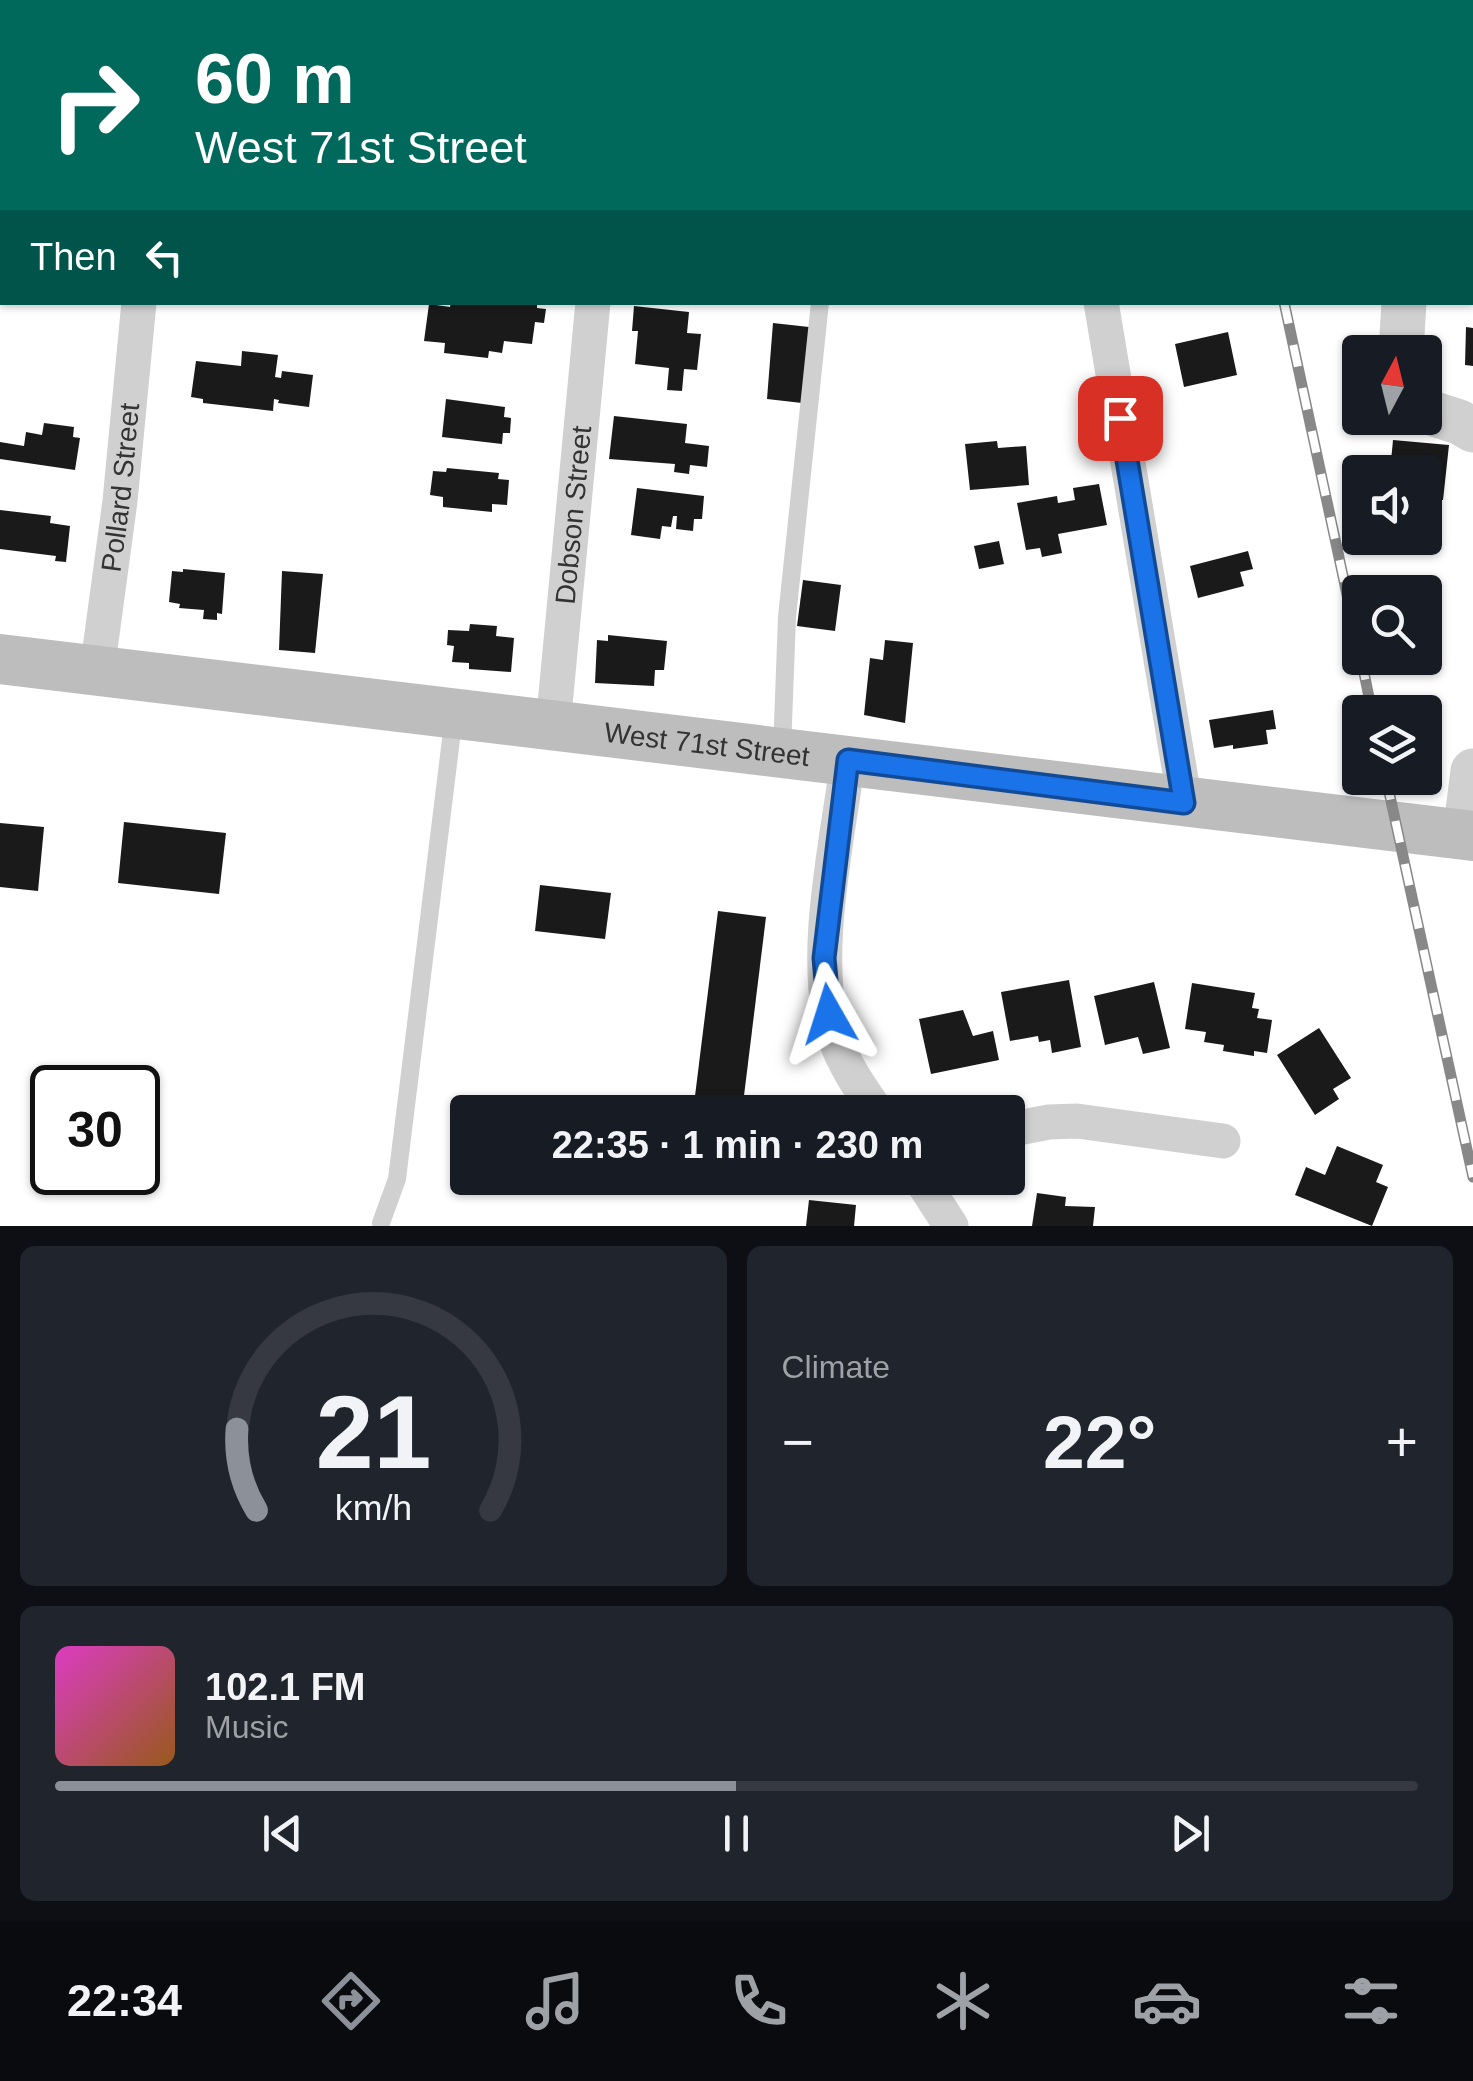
<!DOCTYPE html>
<html lang="en">
<head>
<meta charset="utf-8">
<style>
	body { margin:0; font-family:Helvetica,sans-serif; background:#20242c; color:#f1f3f6; height:100vh; display:flex; flex-direction:column; font-size:38px; white-space:nowrap }
	* { box-sizing:border-box; margin:0 }
	p { font-size:32px; color:#9ea1a6 }
	.icon { flex:none; width:55px; height:55px; fill:none; stroke:currentColor; stroke-width:2; stroke-linecap:round; stroke-linejoin:round }
	.map { position:relative; height:1226px; overflow:hidden }
	.drawer { display:flex; flex-direction:column; gap:20px; padding:20px; background:#0d0f14; flex:1 }
	.drawer>* { flex:none }
	.guide { position:absolute; left:0px; top:0px; width:1475px; height:305px; box-shadow:0 2px 8px #0004; background:#00695c; color:#fff; overflow:hidden }
	.needle { width:65px; rotate:7deg }
	.controls { position:absolute; left:1342px; top:335px; display:grid; gap:20px }
	.controls a { display:grid; place-items:center; width:100px; height:100px; border-radius:10px; background:#171b24; box-shadow:0 2px 8px #0004; font-size:50px }
	.speed { position:absolute; left:30px; top:1065px; display:flex; gap:20px; font-size:50px; font-weight:700; text-align:center }
	.speed>* { display:grid; place-content:center; width:130px; height:130px; border-radius:50%; background:#171b24; box-shadow:0 2px 8px #0004; line-height:1 }
	.speed .limit { border:5px solid #111; border-radius:15px; background:#fff; color:#111 }
	.pin { position:absolute; display:grid; place-items:center; width:85px; height:85px; color:#fff; margin:-42px; border-radius:20px; box-shadow:0 5px 15px #0006 }
	.me { position:absolute; width:110px; margin:-55px; rotate:354deg; stroke-linejoin:round; filter:drop-shadow(0 0 8px #0008) }
	.turn { display:flex; align-items:center; gap:35px; height:210px; padding:0 30px; font-size:45px }
	.turn .icon { width:130px; height:130px; stroke-width:2.5 }
	.turn b { display:block; font-size:70px; line-height:85px }
	.then { display:flex; align-items:center; height:95px; padding:0 30px; background:#0003; gap:20px; font-size:38px }
	.big { font-size:75px; font-weight:700; line-height:1.1 }
	.drawer .tile { flex:1; display:flex; flex-direction:column; justify-content:center; gap:15px; min-width:0; padding:0 35px; border-radius:15px; background:#20242c }
	.drawer .dial { align-items:center; gap:0 }
	.dial svg { height:260px; overflow:visible; fill:none; stroke:#363941; stroke-width:7; stroke-linecap:round; text-anchor:middle }
	.dial text { fill:#f1f3f6; stroke:none }
	.song { display:flex; align-items:center; gap:30px }
	.cover { width:120px; height:120px; border-radius:15px; background:linear-gradient(135deg,hsl(310 70% 55%),hsl(30 70% 35%)) }
	.played { height:10px; border-radius:5px; background:linear-gradient(90deg,#8c9099 50%,#363941 50%) }
	.keys { display:flex; justify-content:space-around; direction:ltr }
	.heat { display:flex; justify-content:space-between; align-items:center; font-size:55px; direction:ltr }
	.drawer .tiles { flex:1; display:grid; gap:20px; grid-template-columns:1fr 1fr }
	.tile:last-child { grid-column:span 2 }
	.trip { position:absolute; left:450px; top:1095px; width:575px; height:100px; border-radius:10px; background:#171b24; box-shadow:0 2px 8px #0004; font-weight:700; line-height:100px; text-align:center }
	.menu { display:flex; height:160px; justify-content:space-around; align-items:center; background:#090b0e; color:#9ea1a6 }
	.menu .icon { width:70px; height:70px }
	.menu .selected { color:#8c9099 }
	.menu b { font-size:45px; color:#f1f3f6 }
	.map>svg:first-child { display:block }
	.building { fill:#1a1a1a }
	.lines { fill:none; stroke-linecap:round; stroke-linejoin:round }
	.service { stroke:#d0d0d0; stroke-width:18 }
	.minor { stroke:#d0d0d0; stroke-width:35 }
	.tertiary { stroke:#d0d0d0; stroke-width:45 }
	.secondary { stroke:#bdbdbd; stroke-width:50 }
	.rail-casing { stroke:#888; stroke-width:11 }
	.rail { stroke:#fff; stroke-width:8; stroke-dasharray:22; stroke-linecap:butt }
	.route-casing { stroke:#114b97; stroke-width:25 }
	.route { stroke:#1a73e8; stroke-width:18 }
	.labels { text-anchor:middle; dominant-baseline:central; stroke-width:10; stroke-linejoin:round; paint-order:stroke }
	.street-label { font-size:28px; fill:#333; stroke:#fff }
</style>
</head>
<body>
<div class="map">
<svg width="1473" height="1226" viewBox="0 0 1473 1226">
	<rect width="100%" height="100%" fill="#fff"/>
	<!-- building -->
	<g class="building">
		<polygon points="451,302 537,304 537,308 546,309 544,323 535,322 532,344 504,341 502,353 489,351 488,358 444,353 445,343 424,341 429,304 450,307"/>
		<polygon points="634,306 689,312 687,333 701,334 697,370 684,369 682,391 667,390 669,368 635,364 638,331 632,331"/>
		<polygon points="773,323 809,327 802,403 767,399"/>
		<polygon points="1466,327 1473,328 1473,366 1465,365"/>
		<polygon points="1228,332 1237,375 1184,387 1175,344"/>
		<polygon points="242,351 278,355 275,377 281,378 282,371 313,375 309,407 278,403 279,400 274,399 273,411 203,403 203,399 191,397 196,361 241,366"/>
		<polygon points="446,399 505,407 504,417 511,418 510,433 503,433 502,444 442,437"/>
		<polygon points="614,416 687,424 685,443 709,446 707,467 690,465 689,474 674,472 675,464 609,459"/>
		<polygon points="44,423 74,427 73,437 80,438 75,470 0,459 0,442 24,446 26,432 42,435"/>
		<polygon points="1393,440 1449,445 1443,500 1425,498 1425,472 1390,472"/>
		<polygon points="997,441 998,448 1026,446 1029,485 970,490 965,444"/>
		<polygon points="447,468 499,473 498,479 509,480 507,505 492,504 492,512 443,507 443,497 430,495 433,471 446,472"/>
		<polygon points="1099,484 1107,525 1058,534 1062,553 1042,557 1040,548 1026,550 1017,503 1057,496 1058,503 1075,500 1073,488"/>
		<polygon points="637,488 704,496 702,519 694,519 693,531 676,529 677,516 673,516 671,527 662,526 660,539 631,535"/>
		<polygon points="0,510 51,516 50,523 70,526 66,562 55,561 56,556 0,549"/>
		<polygon points="999,541 1004,564 979,569 974,546"/>
		<polygon points="1248,551 1253,569 1240,572 1244,586 1198,598 1190,566"/>
		<polygon points="183,569 225,573 222,614 217,613 217,620 203,619 204,610 179,608 180,604 169,602 172,571 183,572"/>
		<polygon points="282,571 323,574 315,653 279,650"/>
		<polygon points="803,580 841,585 835,631 797,626"/>
		<polygon points="470,624 497,626 496,636 514,638 511,672 469,669 469,663 452,662 454,646 447,645 448,630 469,631"/>
		<polygon points="608,635 667,641 664,670 655,670 654,686 595,683 597,640 608,641"/>
		<polygon points="885,640 913,643 905,723 864,715 870,658 883,660"/>
		<polygon points="1273,710 1276,729 1266,730 1268,744 1233,749 1233,745 1214,748 1209,720"/>
		<polygon points="124,822 226,833 219,894 118,883"/>
		<polygon points="0,823 44,827 38,891 0,887"/>
		<polygon points="540,885 611,893 605,939 535,931"/>
		<polygon points="718,911 766,917 742,1112 693,1112"/>
		<polygon points="1069,980 1081,1047 1052,1053 1050,1040 1039,1042 1038,1036 1010,1041 1001,992"/>
		<polygon points="1154,982 1170,1048 1143,1054 1138,1037 1105,1045 1094,996"/>
		<polygon points="1192,983 1255,993 1252,1008 1259,1009 1257,1018 1272,1020 1267,1053 1254,1051 1254,1056 1223,1051 1224,1045 1204,1042 1206,1032 1185,1029"/>
		<polygon points="963,1010 973,1036 993,1031 999,1060 931,1074 919,1019"/>
		<polygon points="1319,1028 1351,1078 1333,1089 1339,1099 1315,1115 1277,1055"/>
		<polygon points="1337,1146 1383,1165 1376,1182 1388,1187 1372,1226 1295,1195 1306,1167 1325,1175"/>
		<polygon points="1037,1193 1066,1197 1065,1206 1095,1207 1093,1226 1032,1226"/>
		<polygon points="809,1200 856,1205 854,1226 806,1226"/>
	</g>
	<g class="lines">
		<!-- service -->
		<g class="service">
			<polyline points="324,0 345,2"/>
			<polyline points="782,750 787,617 820,302"/>
			<polyline points="381,1223 397,1179 454,715"/>
		</g>
		<!-- minor -->
		<g class="minor">
			<polyline points="170,2 170,0"/>
			<polyline points="624,2 625,0"/>
			<polyline points="0,178 2,178"/>
			<polyline points="1101,302 1185,803"/>
			<path id="s1" d="M97,671L120,501L139,302"/>
			<path id="s2" d="M553,726L593,302"/>
			<path d="M848,760C837,843 810,960 835,1038C844,1065 861,1089 877,1112"/>
			<polyline points="1008,1130 1049,1122 1077,1121 1223,1141"/>
			<polyline points="920,1178 951,1226"/>
		</g>
		<!-- tertiary -->
		<g class="tertiary">
			<polyline points="1429,2 1429,0"/>
			<polyline points="1401,352 1404,302"/>
			<polyline points="1425,411 1459,422 1473,430"/>
			<polyline points="1465,835 1473,771"/>
		</g>
		<!-- secondary -->
		<path class="secondary" id="s3" d="M0,659L1473,836"/>
		<!-- rail casing -->
		<g class="rail-casing">
			<g id="rail">
				<polyline points="1219,0 1220,2"/>
				<polyline points="1284,302 1360,655"/>
				<polyline points="1361,658 1372,712"/>
				<polyline points="1386,778 1473,1177"/>
			</g>
		</g>
		<!-- rail -->
		<use href="#rail" class="rail"/>
	</g>
	<g class="lines">
		<!-- route casing -->
		<g class="route-casing">
			<polyline id="route" points="829,1014 824,958 848,760 1184,803 1120,418"/>
		</g>
		<!-- route -->
		<use href="#route" class="route"/>
	</g>
	<g class="labels">
		<!-- street labels -->
		<g class="street-label">
			<text stroke="none"><textPath href="#s1" startOffset="185">Pollard Street</textPath></text>
			<text stroke="none"><textPath href="#s2" startOffset="212">Dobson Street</textPath></text>
			<text stroke="none"><textPath href="#s3" startOffset="712">West 71st Street</textPath></text>
		</g>
	</g>
</svg>
<div class="controls">
<a><svg class="needle" viewBox="-14 -14 28 28"><path d="M0-13l5 13h-10z" fill="#e53935"/><path d="M0 13l5-13h-10z" fill="#9ea1a6"/></svg></a>
<a><svg class="icon" aria-label="sound" viewBox="0 0 24 24"><path d="M4 9h4l5-4v14l-5-4H4zM17 9q2 3 0 6"/></svg></a>
<a><svg class="icon" aria-label="search" viewBox="0 0 24 24"><circle cx="10" cy="10" r="6"/><path d="M15 15l6 6"/></svg></a>
<a><svg class="icon" aria-label="layers" viewBox="0 0 24 24"><path d="M12 4l9 5-9 5-9-5zM3 14l9 5 9-5"/></svg></a>
</div>
<div class="speed"><div class="limit">30</div></div>
<div class="pin" style="left:1120px;top:418px;background:#d93025"><svg class="icon" aria-label="arrive" viewBox="0 0 24 24"><path d="M6 21V4h12l-3 4 3 4H6"/></svg></div>
<svg class="me" style="left:829px;top:1014px" viewBox="-20 -20 40 40"><path d="M0-17L14 15 0 8-14 15z" fill="#1a73e8" stroke="#fff" stroke-width="4"/></svg>
<div class="trip">22:35 · 1 min · 230 m</div>
<div class="guide">
<div class="turn"><svg class="icon" aria-label="right" viewBox="0 0 24 24"><path d="M7 20v-9h11M14 6l5 5-5 5"/></svg><div><b>60 m</b>West 71st Street</div></div>
<div class="then">Then<svg class="icon" aria-label="left" viewBox="0 0 24 24"><path d="M17 20v-9H6M10 6l-5 5 5 5"/></svg></div>
</div>
</div>
<section class="drawer">
<div class="tiles">
<div class="tile dial"><svg viewBox="0 0 100 80">
<path d="M14 69A42 42 0 1 1 86 69"/>
<path d="M14 69A42 42 0 0 1 8 44" stroke="#8c9099"/>
<text x="50" y="56" font-size="32" font-weight="700">21</text>
<text x="50" y="72" font-size="11">km/h</text>
</svg></div>
<div class="tile"><p>Climate</p>
<div class="heat"><a>−</a><b class="big">22°</b><a>+</a></div>
</div>
<div class="tile">
<div class="song"><i class="cover"></i><div><b>102.1 FM</b><p>Music</p></div></div>
<div class="played"></div>
<div class="keys"><svg class="icon" aria-label="previous" viewBox="0 0 24 24"><path d="M18 5L8 12l10 7zM5 5v14"/></svg><svg class="icon" aria-label="pause" viewBox="0 0 24 24"><path d="M8 5v14M16 5v14"/></svg><svg class="icon" aria-label="next" viewBox="0 0 24 24"><path d="M6 5l10 7-10 7zM19 5v14"/></svg></div>
</div>
</div>
</section>
<nav class="menu">
<b>22:34</b>
<svg class="icon selected" aria-label="directions" viewBox="0 0 24 24"><path d="M12 3l9 9-9 9-9-9zM9 14v-3h6M13 9l2 2-2 2"/></svg>
<svg class="icon" aria-label="music" viewBox="0 0 24 24"><path d="M9 18V5l10-2v13"/><circle cx="6" cy="18" r="3"/><circle cx="16" cy="16" r="3"/></svg>
<svg class="icon" aria-label="phone" viewBox="0 0 24 24"><path d="M5 4h4l2 5-3 2q2 4 5 5l2-3 5 2v4C11 20 4 13 5 4z"/></svg>
<svg class="icon" aria-label="climate" viewBox="0 0 24 24"><path d="M12 3v18M4 7l16 10M4 17L20 7"/></svg>
<svg class="icon" aria-label="car" viewBox="0 0 24 24"><path d="M5 17H2v-5l4-1 3-4h7l3 4 3 1v5h-3M9 17h6M6 11h13"/><circle cx="7" cy="17" r="2"/><circle cx="17" cy="17" r="2"/></svg>
<svg class="icon" aria-label="filters" viewBox="0 0 24 24"><path d="M4 7h16M4 17h16"/><circle cx="9" cy="7" r="2"/><circle cx="15" cy="17" r="2"/></svg>
</nav>
</body>
</html>
